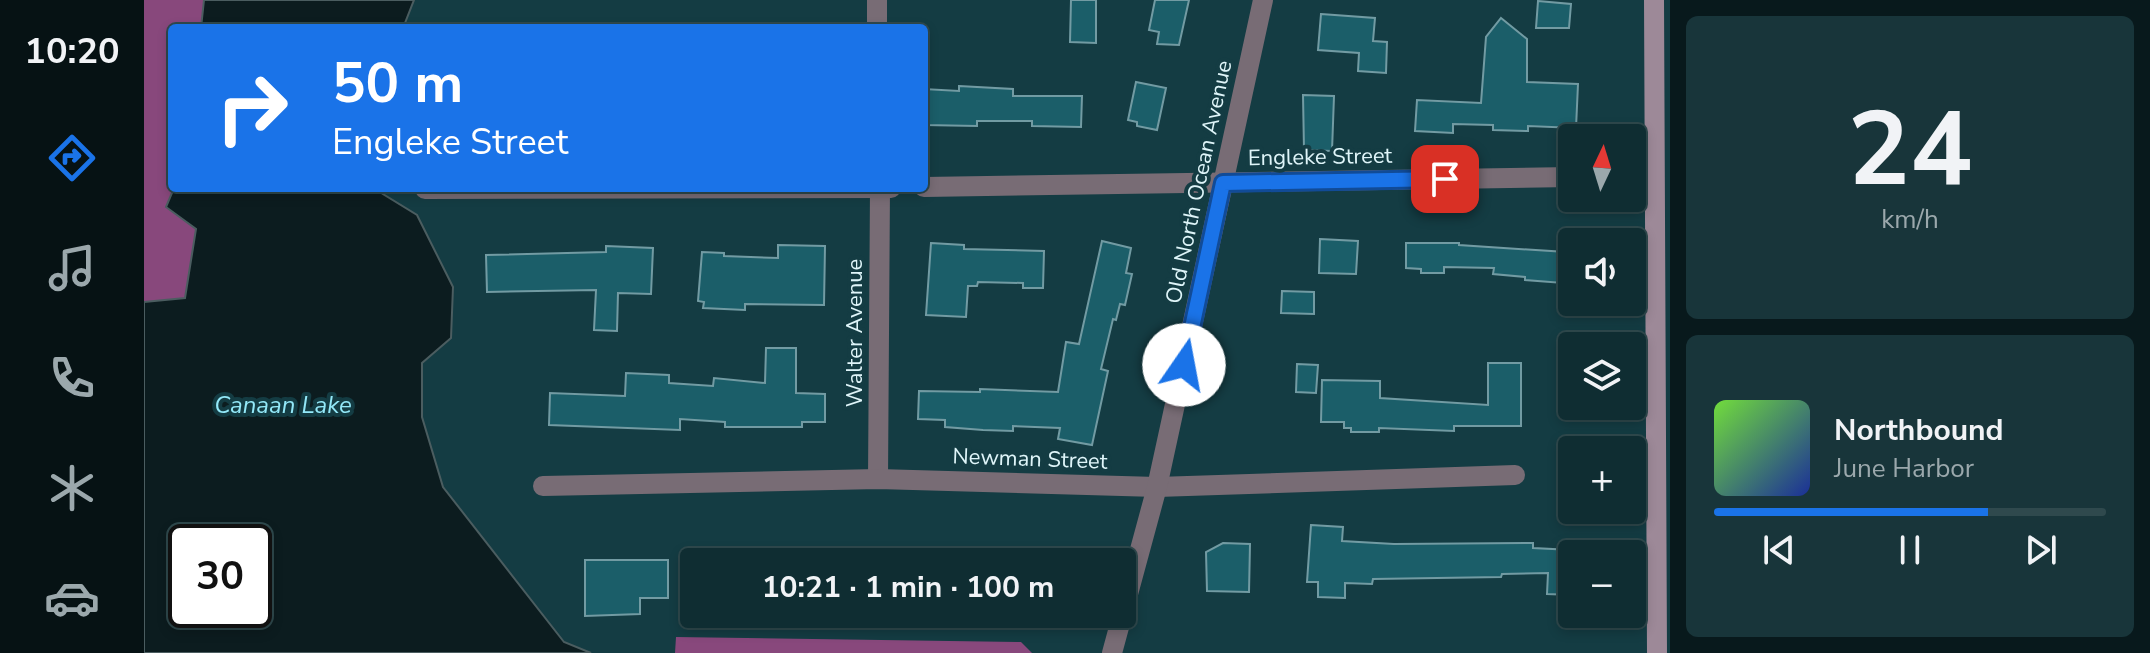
<!DOCTYPE html>
<html lang="en">
<head>
<meta charset="utf-8">
<style>
	body { margin:0; font-family:"Nunito Sans",sans-serif; background:#18353a; color:#f1f3f6; height:100vh; display:flex; flex-direction:column; font-size:30px; white-space:nowrap }
	* { box-sizing:border-box; margin:0 }
	p { font-size:26px; color:#9ba8ac }
	.icon { flex:none; width:44px; height:44px; fill:none; stroke:currentColor; stroke-width:2; stroke-linecap:round; stroke-linejoin:round }
	.map { position:relative; flex:1; overflow:hidden }
	.drawer { display:flex; flex-direction:column; gap:16px; padding:16px; background:#08191c; width:480px }
	.drawer>* { flex:none }
	.top-card { position:absolute; left:24px; top:24px; width:760px; height:168px; border-radius:8px; box-shadow:0 4px 12px #0003,0 0 0 2px #2f494d; background:#1a73e8; color:#fff; overflow:hidden }
	.needle { width:52px; rotate:4deg }
	.fabs { position:absolute; left:1414px; top:124px; display:grid; gap:16px }
	.fabs a { display:grid; place-items:center; width:88px; height:88px; border-radius:8px; background:#0f2d32; box-shadow:0 4px 12px #0003,0 0 0 2px #2f494d; font-size:40px }
	.speed { position:absolute; left:24px; top:524px; display:flex; gap:16px; font-size:40px; font-weight:700; text-align:center }
	.speed>* { display:grid; place-content:center; width:104px; height:104px; border-radius:50%; background:#0f2d32; box-shadow:0 4px 12px #0003,0 0 0 2px #2f494d; line-height:1 }
	.speed .limit { border:4px solid #111; border-radius:12px; background:#fff; color:#111 }
	.pin { position:absolute; display:grid; place-items:center; width:68px; height:68px; color:#fff; margin:-34px; border-radius:16px; box-shadow:0 4px 12px #0006 }
	.me { position:absolute; width:88px; margin:-44px; rotate:12deg; stroke-linejoin:round; filter:drop-shadow(0 0 6px #0008) }
	.turn { display:flex; align-items:center; gap:28px; height:168px; padding:0 32px; font-size:36px }
	.turn .icon { width:104px; height:104px; stroke-width:2.5 }
	.turn b { display:block; font-size:56px; line-height:68px }
	.drawer .widget { flex:1; display:flex; flex-direction:column; justify-content:center; gap:12px; min-width:0; padding:0 28px; border-radius:12px; background:#18353a }
	.drawer .dial { align-items:center; gap:0 }
	.dial b { font-size:104px; line-height:1 }
	.song { display:flex; align-items:center; gap:24px }
	.cover { width:96px; height:96px; border-radius:12px; background:linear-gradient(135deg,hsl(100 70% 55%),hsl(230 70% 35%)) }
	.played { height:8px; border-radius:4px; background:linear-gradient(90deg,#1a73e8 70%,#2f494d 70%) }
	.keys { display:flex; justify-content:space-around; direction:ltr }
	.trip { position:absolute; left:536px; top:548px; width:456px; height:80px; border-radius:8px; background:#0f2d32; box-shadow:0 4px 12px #0003,0 0 0 2px #2f494d; font-weight:700; line-height:80px; text-align:center }
	main { display:flex; flex:1; min-height:0 }
	.tab-bar { display:flex; flex-direction:column; width:144px; justify-content:space-around; align-items:center; background:#061214; color:#9ba8ac }
	.tab-bar .icon { width:56px; height:56px }
	.tab-bar .current { color:#1a73e8 }
	.tab-bar b { font-size:36px; color:#f1f3f6 }
	.map>svg:first-child { display:block }
	.forest { fill:#88487c }
	.water { fill:#0c1c1f; stroke:#4b5d60; stroke-width:2; fill-rule:evenodd }
	.building { fill:#1b5e69; stroke:#729ba3; stroke-width:2 }
	.lines { fill:none; stroke-linecap:round; stroke-linejoin:round }
	.minor { stroke:#786c75; stroke-width:20 }
	.secondary { stroke:#9d8998; stroke-width:20 }
	.route-casing { stroke:#114b97; stroke-width:20 }
	.route { stroke:#1a73e8; stroke-width:14 }
	.labels { text-anchor:middle; dominant-baseline:central; stroke-width:8; stroke-linejoin:round; paint-order:stroke }
	.street-label { font-size:22px; fill:#dff5f9; stroke:#143c43 }
	.water-label { font-size:24px; font-style:italic; fill:#93e8f8; stroke:#143c43 }
</style>
</head>
<body>
<main>
<nav class="tab-bar">
<b>10:20</b>
<svg class="icon current" aria-label="directions" viewBox="0 0 24 24"><path d="M12 3l9 9-9 9-9-9zM9 14v-3h6M13 9l2 2-2 2"/></svg>
<svg class="icon" aria-label="music" viewBox="0 0 24 24"><path d="M9 18V5l10-2v13"/><circle cx="6" cy="18" r="3"/><circle cx="16" cy="16" r="3"/></svg>
<svg class="icon" aria-label="phone" viewBox="0 0 24 24"><path d="M5 4h4l2 5-3 2q2 4 5 5l2-3 5 2v4C11 20 4 13 5 4z"/></svg>
<svg class="icon" aria-label="climate" viewBox="0 0 24 24"><path d="M12 3v18M4 7l16 10M4 17L20 7"/></svg>
<svg class="icon" aria-label="car" viewBox="0 0 24 24"><path d="M5 17H2v-5l4-1 3-4h7l3 4 3 1v5h-3M9 17h6M6 11h13"/><circle cx="7" cy="17" r="2"/><circle cx="17" cy="17" r="2"/></svg>
</nav>
<div class="map">
<svg width="1526" height="653" viewBox="0 0 1526 653">
	<rect width="100%" height="100%" fill="#143c43"/>
	<!-- forest -->
	<g class="forest">
		<polygon points="0,0 60,0 57,28 28,28 28,188 30,188 23,206 52,228 41,298 0,302"/>
		<polygon points="532,637 877,642 888,653 531,653"/>
	</g>
	<!-- water -->
	<g class="water">
		<polygon points="60,0 270,0 259,28 57,28"/>
		<path d="M30,188H229L273,215L309,287L307,338L278,363V417L299,487L420,642L447,653H0V302L41,298L52,229L22,207ZM42,542H110V610H42Z"/>
	</g>
	<!-- building -->
	<g class="building">
		<polygon points="927,0 952,0 952,43 926,42"/>
		<polygon points="1011,0 1045,0 1035,45 1013,44 1015,32 1005,30"/>
		<polygon points="1394,1 1427,4 1425,28 1392,28"/>
		<polygon points="1177,14 1231,18 1229,41 1243,42 1242,73 1214,71 1215,53 1174,50"/>
		<polygon points="1357,18 1383,39 1383,82 1434,84 1432,128 1384,126 1384,131 1349,130 1349,125 1309,124 1309,133 1271,131 1273,100 1337,103 1342,37"/>
		<polygon points="992,82 1022,88 1013,130 993,126 993,122 984,120"/>
		<polygon points="815,86 869,89 869,96 938,96 937,127 888,126 888,121 833,121 833,126 780,125 780,89 815,91"/>
		<polygon points="1159,95 1190,96 1188,151 1160,150"/>
		<polygon points="1176,239 1214,241 1212,274 1175,273"/>
		<polygon points="958,241 987,248 982,273 988,274 981,305 976,304 972,320 969,319 957,369 964,371 948,445 914,439 916,428 869,426 869,431 839,430 801,427 801,420 774,419 775,391 836,392 836,389 914,392 922,342 935,344"/>
		<polygon points="787,243 820,245 820,249 900,251 899,288 879,288 879,283 834,282 833,286 824,286 822,317 782,315"/>
		<polygon points="1262,243 1315,243 1315,245 1422,252 1419,283 1381,280 1381,277 1349,274 1350,268 1300,267 1300,273 1277,273 1277,269 1262,268"/>
		<polygon points="634,245 681,246 680,305 601,304 601,310 559,308 560,302 554,301 558,252 580,253 580,256 634,258"/>
		<polygon points="462,246 509,248 507,294 474,293 473,331 450,330 452,290 343,292 342,255 462,252"/>
		<polygon points="1138,291 1170,292 1170,314 1137,313"/>
		<polygon points="622,348 652,348 652,393 681,394 681,422 658,422 658,427 581,427 581,422 536,419 536,430 405,425 406,393 481,396 482,373 525,375 525,383 569,386 570,378 621,383"/>
		<polygon points="1344,363 1377,363 1377,426 1310,426 1310,431 1235,428 1235,432 1207,432 1207,428 1200,428 1200,422 1177,422 1178,380 1236,381 1236,398 1344,405"/>
		<polygon points="1153,364 1174,365 1172,393 1152,392"/>
		<polygon points="1167,525 1199,527 1198,541 1250,544 1389,543 1389,548 1428,550 1428,595 1403,594 1404,573 1358,574 1357,577 1229,579 1228,584 1201,583 1201,598 1174,597 1174,582 1163,582"/>
		<polygon points="1079,543 1106,544 1105,592 1063,591 1062,552"/>
		<polygon points="441,560 524,560 524,598 496,598 496,614 441,616"/>
	</g>
	<g class="lines">
		<!-- minor -->
		<g class="minor">
			<polyline points="733,0 733,28"/>
			<polyline points="780,187 1428,177"/>
			<polyline points="281,189 747,188"/>
			<polyline points="734,479 736,188"/>
			<polyline points="399,486 734,479 1013,487 1371,475"/>
			<polyline points="968,653 1013,487 1119,0"/>
		</g>
		<!-- secondary -->
		<polyline class="secondary" points="1510,0 1513,653"/>
	</g>
	<g class="lines">
		<!-- route casing -->
		<g class="route-casing">
			<polyline id="route" points="1040,365 1079,183 1301,179"/>
		</g>
		<!-- route -->
		<use href="#route" class="route"/>
	</g>
	<g class="labels">
		<!-- street labels -->
		<g class="street-label">
			<text transform="translate(1176 157) rotate(-1)">Engleke Street</text>
			<text transform="translate(1055 182) rotate(-78)">Old North Ocean Avenue</text>
			<text transform="translate(711 333) rotate(-90)">Walter Avenue</text>
			<text transform="translate(886 459) rotate(2)">Newman Street</text>
		</g>
		<!-- water labels -->
		<g class="water-label">
			<text x="139" y="405">Canaan Lake</text>
		</g>
	</g>
</svg>
<div class="fabs">
<a><svg class="needle" viewBox="-14 -14 28 28"><path d="M0-13l5 13h-10z" fill="#e53935"/><path d="M0 13l5-13h-10z" fill="#9ba8ac"/></svg></a>
<a><svg class="icon" aria-label="sound" viewBox="0 0 24 24"><path d="M4 9h4l5-4v14l-5-4H4zM17 9q2 3 0 6"/></svg></a>
<a><svg class="icon" aria-label="layers" viewBox="0 0 24 24"><path d="M12 4l9 5-9 5-9-5zM3 14l9 5 9-5"/></svg></a>
<a>+</a>
<a>−</a>
</div>
<div class="speed"><div class="limit">30</div></div>
<div class="pin" style="left:1301px;top:179px;background:#d93025"><svg class="icon" aria-label="arrive" viewBox="0 0 24 24"><path d="M6 21V4h12l-3 4 3 4H6"/></svg></div>
<svg class="me" style="left:1040px;top:365px" viewBox="-20 -20 40 40"><circle r="19" fill="#fff"/><path d="M0-13L10 11 0 6-10 11z" fill="#1a73e8"/></svg>
<div class="trip">10:21 · 1 min · 100 m</div>
<div class="top-card">
<div class="turn"><svg class="icon" aria-label="right" viewBox="0 0 24 24"><path d="M7 20v-9h11M14 6l5 5-5 5"/></svg><div><b>50 m</b>Engleke Street</div></div>
</div>
</div>
<section class="drawer">
<div class="widget dial"><b>24</b><p>km/h</p></div>
<div class="widget">
<div class="song"><i class="cover"></i><div><b>Northbound</b><p>June Harbor</p></div></div>
<div class="played"></div>
<div class="keys"><svg class="icon" aria-label="previous" viewBox="0 0 24 24"><path d="M18 5L8 12l10 7zM5 5v14"/></svg><svg class="icon" aria-label="pause" viewBox="0 0 24 24"><path d="M8 5v14M16 5v14"/></svg><svg class="icon" aria-label="next" viewBox="0 0 24 24"><path d="M6 5l10 7-10 7zM19 5v14"/></svg></div>
</div>
</section>
</main>
</body>
</html>
